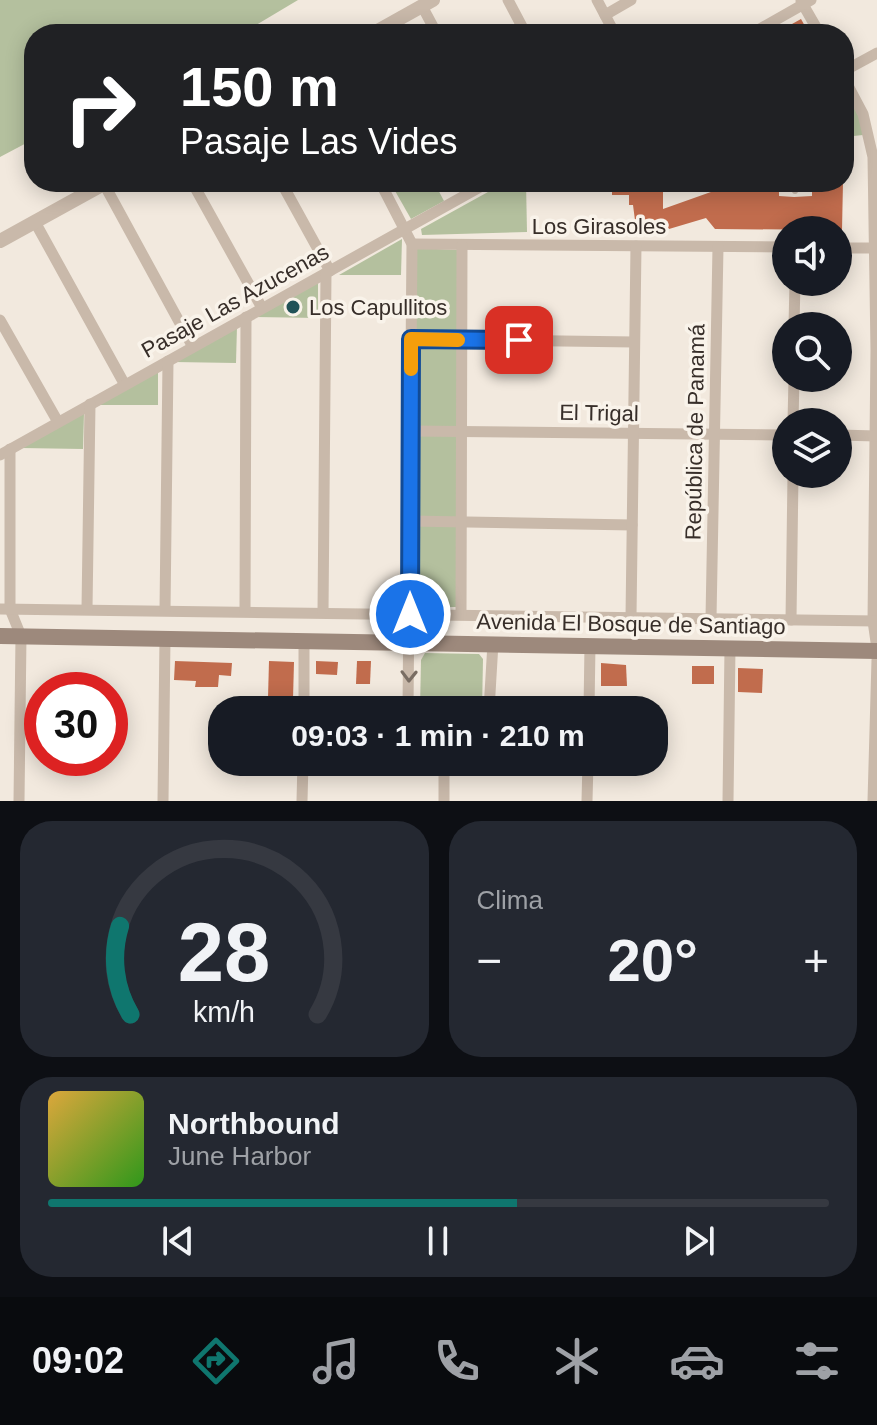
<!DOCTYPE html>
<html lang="es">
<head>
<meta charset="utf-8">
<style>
	body { margin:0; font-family:Arial,sans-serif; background:#242831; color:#f1f3f6; height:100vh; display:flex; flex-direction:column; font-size:30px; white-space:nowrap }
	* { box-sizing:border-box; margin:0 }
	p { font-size:26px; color:#9ea1a6 }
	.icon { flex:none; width:44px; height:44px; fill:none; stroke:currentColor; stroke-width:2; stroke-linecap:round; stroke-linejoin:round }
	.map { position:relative; height:801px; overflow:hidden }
	.details { display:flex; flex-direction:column; gap:20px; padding:20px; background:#0d0f14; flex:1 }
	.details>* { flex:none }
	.guide { position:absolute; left:24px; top:24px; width:830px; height:168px; border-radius:32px; box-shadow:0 4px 20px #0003; background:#202124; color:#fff; overflow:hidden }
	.controls { position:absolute; left:772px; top:216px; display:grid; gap:16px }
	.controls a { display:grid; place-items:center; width:80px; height:80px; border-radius:50%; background:#171b24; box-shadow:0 4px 20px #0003; font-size:40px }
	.speed { position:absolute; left:24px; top:672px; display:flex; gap:16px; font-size:40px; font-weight:700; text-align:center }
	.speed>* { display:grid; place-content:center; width:104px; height:104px; border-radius:50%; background:#171b24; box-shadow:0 4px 20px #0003; line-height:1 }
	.speed .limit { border:12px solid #d22; background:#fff; color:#111 }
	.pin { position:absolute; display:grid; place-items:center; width:68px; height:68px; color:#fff; margin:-34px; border-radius:16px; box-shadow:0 4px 12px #0006 }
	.me { position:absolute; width:88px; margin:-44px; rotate:0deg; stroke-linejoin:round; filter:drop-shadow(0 0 6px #0008) }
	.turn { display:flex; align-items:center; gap:28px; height:168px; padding:0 24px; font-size:36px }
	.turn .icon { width:104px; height:104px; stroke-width:2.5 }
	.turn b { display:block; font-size:56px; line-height:68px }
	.big { font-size:60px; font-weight:600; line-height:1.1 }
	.details .card { flex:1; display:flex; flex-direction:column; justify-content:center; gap:12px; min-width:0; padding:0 28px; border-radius:32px; background:#242831 }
	.details .dial { align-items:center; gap:0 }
	.dial svg { height:208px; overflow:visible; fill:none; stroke:#363941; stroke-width:7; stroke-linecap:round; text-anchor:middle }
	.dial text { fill:#f1f3f6; stroke:none }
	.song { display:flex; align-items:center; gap:24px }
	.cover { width:96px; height:96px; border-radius:12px; background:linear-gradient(135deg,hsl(40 70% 55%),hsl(110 70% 35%)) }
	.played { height:8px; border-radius:4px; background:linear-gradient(90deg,#0f766e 60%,#363941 60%) }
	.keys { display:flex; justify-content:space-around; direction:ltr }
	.heat { display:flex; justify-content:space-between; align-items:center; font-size:44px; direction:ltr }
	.details .tiles { flex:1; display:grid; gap:20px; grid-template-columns:1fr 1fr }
	.card:last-child { grid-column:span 2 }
	.trip { position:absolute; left:208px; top:696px; width:460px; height:80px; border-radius:32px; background:#171b24; box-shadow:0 4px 20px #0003; font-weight:600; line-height:80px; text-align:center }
	.tabs { display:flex; height:128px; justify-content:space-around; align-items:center; background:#090b0e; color:#9ea1a6 }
	.tabs .icon { width:56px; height:56px }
	.tabs .selected { color:#0f766e }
	.tabs b { font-size:36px; color:#f1f3f6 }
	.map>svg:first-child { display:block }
	.green { fill:#b4c09e }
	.building { fill:#c16c4d }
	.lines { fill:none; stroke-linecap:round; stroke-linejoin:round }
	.service { stroke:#c9b9aa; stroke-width:6 }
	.minor { stroke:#c9b9aa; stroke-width:11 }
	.tertiary { stroke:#c9b9aa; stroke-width:14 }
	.secondary { stroke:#9d897c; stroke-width:16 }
	.oneway { stroke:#796d63 }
	.route-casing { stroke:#114b97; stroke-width:20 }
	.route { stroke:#1a73e8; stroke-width:14 }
	.slow { stroke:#f59e0b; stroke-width:14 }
	.poi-dot { fill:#215257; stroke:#f9f3ea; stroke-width:3 }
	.labels { text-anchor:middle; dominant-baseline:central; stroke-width:7; stroke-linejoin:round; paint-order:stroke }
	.street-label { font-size:22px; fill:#372e29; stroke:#f9f3ea }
	.poi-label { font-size:22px; fill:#372e29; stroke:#f9f3ea; text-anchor:start }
</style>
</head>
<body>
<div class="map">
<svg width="877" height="801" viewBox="0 0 877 801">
	<rect width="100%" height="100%" fill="#f2e9de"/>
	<!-- green -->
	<g class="green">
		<polygon points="0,0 298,0 241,34 34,34 34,139 0,157"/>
		<polygon points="853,105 864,128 863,135 844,137 844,110"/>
		<polygon points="390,182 434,182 444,201 411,219"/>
		<polygon points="506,182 526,182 527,232 422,235 421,229"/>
		<polygon points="402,239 401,275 339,275"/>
		<polygon points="415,248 459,250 457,607 414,607"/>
		<polygon points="318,282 318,318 255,317"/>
		<polygon points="237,326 236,363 174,362"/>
		<polygon points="158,369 158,405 95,405"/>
		<polygon points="84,413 83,449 21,448"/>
		<polygon points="425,653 479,654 483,659 482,710 420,710 421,660"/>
	</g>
	<!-- building -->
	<g class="building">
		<polygon points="801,19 806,28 794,34 774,34"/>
		<polygon points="623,182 663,182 663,209 739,182 779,182 779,196 794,197 812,196 812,182 843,182 842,230 715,229 706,218 669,229 636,228 633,205 629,205 629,195 612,195 612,185 623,185"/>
		<polygon points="175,661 232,663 231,676 219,675 218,687 195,687 196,681 174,680"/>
		<polygon points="269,661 294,662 293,699 268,698"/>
		<polygon points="316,661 338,662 337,675 316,674"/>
		<polygon points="357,661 371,661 370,684 356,684"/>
		<polygon points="601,663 626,665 627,686 601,686"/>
		<rect x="692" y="666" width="22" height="18"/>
		<polygon points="738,668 763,669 762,693 738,692"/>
	</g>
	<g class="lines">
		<!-- service -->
		<polyline class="service" points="795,191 795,182"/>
		<!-- minor -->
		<g class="minor">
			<polyline points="508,0 526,34"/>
			<polyline points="597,0 615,34"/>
			<polyline points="801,1 820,34"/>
			<polyline points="422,6 437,34"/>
			<polyline points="605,15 631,0"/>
			<polyline points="751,34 811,0"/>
			<polyline points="844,71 877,53"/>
			<polyline points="844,78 863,114 873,157 876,350 873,621 877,649"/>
			<polyline points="192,182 262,308"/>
			<polyline points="281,182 330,271"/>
			<polyline points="380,182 412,244 408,710"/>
			<polyline points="104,184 193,347"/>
			<polyline points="35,222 125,385"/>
			<polyline points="412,244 786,247"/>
			<polyline points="838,248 877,248"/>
			<polyline points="0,320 58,422"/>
			<polyline points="794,326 795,282"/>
			<polyline points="411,339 634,342"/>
			<polyline points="793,422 794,378"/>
			<polyline points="411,431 786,435"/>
			<polyline points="838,435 877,436"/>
			<polyline points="10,449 10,609 21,636 19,801"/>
			<polyline points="0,455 489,182"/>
			<polyline points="410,521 632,525"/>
			<polyline points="0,609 877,621"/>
			<polyline points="87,609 90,404"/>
			<polyline points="165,610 168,361"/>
			<polyline points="245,611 246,317"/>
			<polyline points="323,612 326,273"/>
			<polyline points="461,614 462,245"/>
			<polyline points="631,617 636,246"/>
			<polyline points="711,618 718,247"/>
			<polyline points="791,620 793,474"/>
			<polyline points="304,710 304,640"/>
			<polyline points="489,710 493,643"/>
			<polyline points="589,710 590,645"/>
			<polyline points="163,801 165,638"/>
			<polyline points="302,801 303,762"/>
			<polyline points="444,801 444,762"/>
			<polyline points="587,801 588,762"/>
			<polyline points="728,801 730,648"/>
			<polyline points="873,801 877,660"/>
		</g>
		<!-- tertiary -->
		<g class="tertiary">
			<polyline points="372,34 433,0"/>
			<polyline points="0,241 107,182"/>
		</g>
		<!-- secondary -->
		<polyline class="secondary" points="0,636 877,651"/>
	</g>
	<!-- one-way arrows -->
	<defs><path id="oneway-chevron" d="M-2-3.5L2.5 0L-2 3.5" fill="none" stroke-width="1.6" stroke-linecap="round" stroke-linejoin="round" transform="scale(2)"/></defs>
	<use class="oneway" href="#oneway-chevron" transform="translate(409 676) rotate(91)"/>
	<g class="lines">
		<!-- route casing -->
		<g class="route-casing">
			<polyline id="route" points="410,614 411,339 519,340"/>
		</g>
		<!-- route -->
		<use href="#route" class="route"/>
		<!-- slow -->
		<polyline class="slow" points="411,369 411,339 458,340"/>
	</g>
	<!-- markers -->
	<circle class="poi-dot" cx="293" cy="307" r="8"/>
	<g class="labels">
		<!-- street labels -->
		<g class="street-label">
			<text x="599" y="226">Los Girasoles</text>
			<text transform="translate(235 301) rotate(-29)">Pasaje Las Azucenas</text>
			<text transform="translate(599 413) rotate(1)">El Trigal</text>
			<text transform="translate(695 432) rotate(-89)">República de Panamá</text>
			<text transform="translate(631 624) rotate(1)">Avenida El Bosque de Santiago</text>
		</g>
		<!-- poi labels -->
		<g class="poi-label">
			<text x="309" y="307">Los Capullitos</text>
		</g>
	</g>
</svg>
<div class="controls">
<a><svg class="icon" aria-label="sound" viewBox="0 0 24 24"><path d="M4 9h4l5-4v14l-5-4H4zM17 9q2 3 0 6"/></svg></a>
<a><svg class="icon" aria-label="search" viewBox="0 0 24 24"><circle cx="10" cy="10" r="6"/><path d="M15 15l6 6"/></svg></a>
<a><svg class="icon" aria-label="layers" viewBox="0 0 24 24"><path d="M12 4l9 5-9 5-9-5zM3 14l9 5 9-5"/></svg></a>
</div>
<div class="speed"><div class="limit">30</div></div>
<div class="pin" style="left:519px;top:340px;background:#d93025"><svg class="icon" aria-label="arrive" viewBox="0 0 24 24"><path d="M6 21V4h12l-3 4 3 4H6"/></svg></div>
<svg class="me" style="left:410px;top:614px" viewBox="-20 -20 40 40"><circle r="17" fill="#1a73e8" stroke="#fff" stroke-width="3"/><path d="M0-11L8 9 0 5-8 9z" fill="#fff"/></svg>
<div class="trip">09:03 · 1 min · 210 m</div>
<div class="guide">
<div class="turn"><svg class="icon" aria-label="right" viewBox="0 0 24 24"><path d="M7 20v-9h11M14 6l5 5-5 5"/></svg><div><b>150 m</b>Pasaje Las Vides</div></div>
</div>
</div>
<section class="details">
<div class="tiles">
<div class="card dial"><svg viewBox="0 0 100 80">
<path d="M14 69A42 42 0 1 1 86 69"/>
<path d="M14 69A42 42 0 0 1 10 35" stroke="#0f766e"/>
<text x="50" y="56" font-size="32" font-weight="700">28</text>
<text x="50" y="72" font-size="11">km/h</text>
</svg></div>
<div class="card"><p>Clima</p>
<div class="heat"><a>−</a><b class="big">20°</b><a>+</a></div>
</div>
<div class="card">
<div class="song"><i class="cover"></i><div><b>Northbound</b><p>June Harbor</p></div></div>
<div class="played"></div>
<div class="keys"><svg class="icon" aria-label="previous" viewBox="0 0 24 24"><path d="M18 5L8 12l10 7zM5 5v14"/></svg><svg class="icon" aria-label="pause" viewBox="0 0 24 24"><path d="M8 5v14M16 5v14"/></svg><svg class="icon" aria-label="next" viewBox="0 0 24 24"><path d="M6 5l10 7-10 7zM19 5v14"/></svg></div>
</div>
</div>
</section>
<nav class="tabs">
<b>09:02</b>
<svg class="icon selected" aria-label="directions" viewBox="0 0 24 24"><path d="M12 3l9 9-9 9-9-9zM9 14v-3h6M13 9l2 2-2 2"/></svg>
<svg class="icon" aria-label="music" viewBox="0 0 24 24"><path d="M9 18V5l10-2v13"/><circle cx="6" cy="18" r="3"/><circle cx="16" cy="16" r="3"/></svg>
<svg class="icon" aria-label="phone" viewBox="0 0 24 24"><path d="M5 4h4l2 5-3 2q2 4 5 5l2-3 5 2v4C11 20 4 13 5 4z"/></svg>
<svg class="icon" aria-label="climate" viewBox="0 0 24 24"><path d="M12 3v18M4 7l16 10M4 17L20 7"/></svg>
<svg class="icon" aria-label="car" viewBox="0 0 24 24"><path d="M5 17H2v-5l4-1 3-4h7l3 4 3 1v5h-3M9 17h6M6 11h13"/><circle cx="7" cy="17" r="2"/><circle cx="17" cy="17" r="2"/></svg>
<svg class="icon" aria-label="filters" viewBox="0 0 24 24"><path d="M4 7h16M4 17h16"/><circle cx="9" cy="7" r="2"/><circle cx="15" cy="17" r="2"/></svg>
</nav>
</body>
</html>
